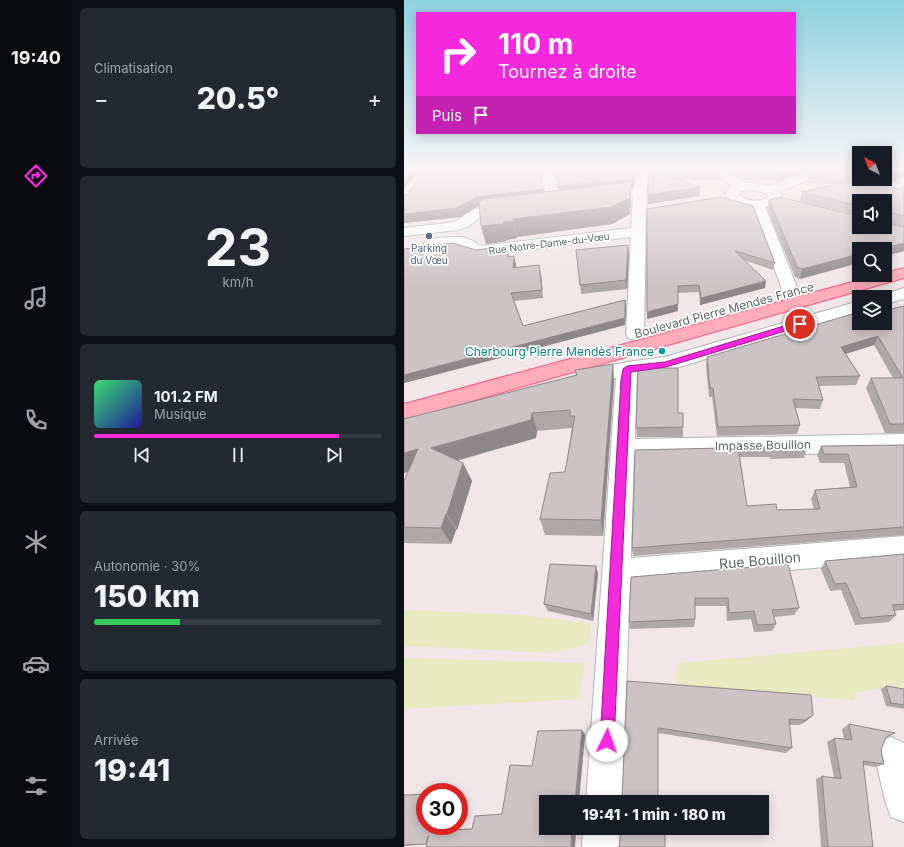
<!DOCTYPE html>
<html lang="fr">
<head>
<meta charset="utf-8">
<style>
	body { margin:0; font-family:Inter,sans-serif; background:#242831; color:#f1f3f6; height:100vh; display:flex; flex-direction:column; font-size:15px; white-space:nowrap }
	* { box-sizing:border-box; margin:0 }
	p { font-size:13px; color:#9ea1a6 }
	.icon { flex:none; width:22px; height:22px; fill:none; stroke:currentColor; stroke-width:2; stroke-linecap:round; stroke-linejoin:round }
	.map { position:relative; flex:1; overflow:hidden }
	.details { display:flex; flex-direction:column; gap:8px; padding:8px; background:#0d0f14; width:332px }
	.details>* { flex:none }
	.guide { position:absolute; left:12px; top:12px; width:380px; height:122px; border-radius:0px; box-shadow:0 2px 10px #0003; background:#f528de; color:#fff; overflow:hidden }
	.needle { width:26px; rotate:318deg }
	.fabs { position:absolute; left:448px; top:146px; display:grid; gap:8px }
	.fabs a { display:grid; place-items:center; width:40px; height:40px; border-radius:0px; background:#171b24; box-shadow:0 2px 10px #0003; font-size:20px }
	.speed { position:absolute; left:12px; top:783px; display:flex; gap:8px; font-size:20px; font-weight:700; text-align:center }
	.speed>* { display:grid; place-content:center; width:52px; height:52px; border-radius:50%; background:#171b24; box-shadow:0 2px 10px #0003; line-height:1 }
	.speed .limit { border:6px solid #d22; background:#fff; color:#111 }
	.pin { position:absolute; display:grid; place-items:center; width:34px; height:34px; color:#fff; margin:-17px; border:2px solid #fff; border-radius:50%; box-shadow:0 1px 4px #0007 }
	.me { position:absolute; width:44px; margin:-22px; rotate:3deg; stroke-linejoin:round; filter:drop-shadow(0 0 3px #0008) }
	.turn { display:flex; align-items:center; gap:14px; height:84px; padding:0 16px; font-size:18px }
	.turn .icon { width:52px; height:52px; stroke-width:2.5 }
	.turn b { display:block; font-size:28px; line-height:34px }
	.then { display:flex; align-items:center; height:38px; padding:0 16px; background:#0003; gap:8px; font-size:15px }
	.big { font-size:30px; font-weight:800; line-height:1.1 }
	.details .card { flex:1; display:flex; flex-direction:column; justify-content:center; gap:6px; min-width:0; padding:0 14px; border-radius:6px; background:#242831 }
	.details .dial { align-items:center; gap:0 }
	.dial b { font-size:52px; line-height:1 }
	.song { display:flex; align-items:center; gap:12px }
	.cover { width:48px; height:48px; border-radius:6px; background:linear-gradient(135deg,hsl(140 70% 55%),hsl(240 70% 35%)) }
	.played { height:4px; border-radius:2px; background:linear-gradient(90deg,#f528de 85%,#363941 85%) }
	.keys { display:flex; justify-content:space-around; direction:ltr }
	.heat { display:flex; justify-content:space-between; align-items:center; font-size:22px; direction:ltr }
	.charge { height:6px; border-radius:3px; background:linear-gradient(90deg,#34c759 30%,#363941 0) }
	.trip { position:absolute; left:135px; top:795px; width:230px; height:40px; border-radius:0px; background:#171b24; box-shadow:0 2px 10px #0003; font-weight:800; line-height:40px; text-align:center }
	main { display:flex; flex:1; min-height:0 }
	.tabs { display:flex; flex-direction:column; width:72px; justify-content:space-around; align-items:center; background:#090b0e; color:#9ea1a6 }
	.tabs .icon { width:28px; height:28px }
	.tabs .current { color:#f528de }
	.tabs b { font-size:18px; color:#f1f3f6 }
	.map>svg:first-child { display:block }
	.green { fill:#e8eac1 }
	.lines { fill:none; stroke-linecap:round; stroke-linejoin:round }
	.minor-casing { stroke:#afb7b4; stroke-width:2 }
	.major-casing { stroke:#fb557e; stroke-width:2 }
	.minor { fill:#fff; fill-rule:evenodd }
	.major { fill:#ffadb8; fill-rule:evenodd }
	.wall { fill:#afa8a9 }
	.shaded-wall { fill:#8f888a }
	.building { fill:#ccc3c5; stroke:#8f888a }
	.route { fill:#f528de; stroke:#9f1a90 }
	.service-dot { fill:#5c6f8a; stroke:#fff; stroke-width:1.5 }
	.culture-dot { fill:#0f9aa8; stroke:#fff; stroke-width:1.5 }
	.labels { text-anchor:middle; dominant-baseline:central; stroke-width:3.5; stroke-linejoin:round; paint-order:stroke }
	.far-street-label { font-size:10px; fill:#5d6863; stroke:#fff }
	.far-service-label { font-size:10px; fill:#4e5e75; stroke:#fff }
	.street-label { font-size:12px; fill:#5d6863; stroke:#fff }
	.culture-label { font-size:12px; fill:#0d838f; stroke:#fff; text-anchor:end }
	.near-street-label { font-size:14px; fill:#5d6863; stroke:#fff }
</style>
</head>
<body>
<main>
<nav class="tabs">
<b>19:40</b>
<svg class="icon current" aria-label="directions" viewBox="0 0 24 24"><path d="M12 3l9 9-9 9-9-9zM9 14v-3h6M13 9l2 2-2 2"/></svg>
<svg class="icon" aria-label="music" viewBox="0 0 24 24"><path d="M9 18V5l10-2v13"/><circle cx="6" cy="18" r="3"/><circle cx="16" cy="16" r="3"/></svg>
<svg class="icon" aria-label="phone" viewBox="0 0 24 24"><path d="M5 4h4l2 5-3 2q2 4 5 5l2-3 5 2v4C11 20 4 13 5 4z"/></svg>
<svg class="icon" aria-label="climate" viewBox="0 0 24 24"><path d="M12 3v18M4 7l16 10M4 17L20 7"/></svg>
<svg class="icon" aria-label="car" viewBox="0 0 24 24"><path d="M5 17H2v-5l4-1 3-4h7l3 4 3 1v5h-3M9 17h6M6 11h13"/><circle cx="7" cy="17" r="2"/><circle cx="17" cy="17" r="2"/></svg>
<svg class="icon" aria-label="filters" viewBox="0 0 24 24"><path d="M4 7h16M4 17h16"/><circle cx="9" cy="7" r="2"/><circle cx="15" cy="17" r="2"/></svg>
</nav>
<section class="details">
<div class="card"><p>Climatisation</p>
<div class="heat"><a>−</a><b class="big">20.5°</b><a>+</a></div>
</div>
<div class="card dial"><b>23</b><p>km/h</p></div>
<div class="card">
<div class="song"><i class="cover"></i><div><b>101.2 FM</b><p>Musique</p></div></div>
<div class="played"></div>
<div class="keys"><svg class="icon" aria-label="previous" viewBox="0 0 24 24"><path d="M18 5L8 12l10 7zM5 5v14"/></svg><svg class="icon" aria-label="pause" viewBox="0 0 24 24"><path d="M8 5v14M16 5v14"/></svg><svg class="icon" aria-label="next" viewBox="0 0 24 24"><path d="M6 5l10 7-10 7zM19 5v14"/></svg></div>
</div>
<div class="card"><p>Autonomie · 30%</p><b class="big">150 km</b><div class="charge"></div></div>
<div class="card"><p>Arrivée</p><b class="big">19:41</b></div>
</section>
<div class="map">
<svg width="500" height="847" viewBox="0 0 500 847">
	<rect width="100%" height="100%" fill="#f1e6e8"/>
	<!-- green -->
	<g class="green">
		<polygon points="0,610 119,615 187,624 186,644 145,653 0,646"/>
		<polygon points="500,643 500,692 471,689 450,693 451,700 272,688 274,663"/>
		<polygon points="0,658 181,663 174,699 0,709"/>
	</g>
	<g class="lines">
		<!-- minor casing -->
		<g class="minor-casing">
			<g id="minor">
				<polygon points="135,169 147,169 158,202 156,205 146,205 144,202"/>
				<path d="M232,169H244L242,211L240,334L238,338L231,340L224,338L222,334L227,237L74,256C67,254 61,247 54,246C44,244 33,249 23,246L20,243L23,240C32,238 54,235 62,238C67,239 72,243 77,246L227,228L229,197L197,201L192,200L190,197L192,194L197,193L230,189Z"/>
				<path d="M304,169H318L341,183L349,182L365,186L414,169H430L428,172L375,191L378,195L375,203L361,207L395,292L393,296L387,297L381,296L379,292L348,208C335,207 328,204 321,193L328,186ZM349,190L361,193L364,196V198C354,202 342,202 335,194L337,191Z"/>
				<polygon points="500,178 500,186 494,189 500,191 500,200 481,193 480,190 481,184"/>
				<polygon points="106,203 111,204 113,207 111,210 79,215 65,226 54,230 0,236 0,228 51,222 70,209"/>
				<polygon points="500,288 500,299 481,304 481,297 474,297"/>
				<polygon points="455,301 455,312 269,369 233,374 231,439 500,434 500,452 230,457 227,558 500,536 500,560 226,584 218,802 182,802 212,378 181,384 174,382 171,377 174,372 223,362 261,357"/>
				<polygon points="487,737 500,743 500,822 487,817 482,804 470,754 475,742"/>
				<polygon points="179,828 217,828 216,847 178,847"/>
			</g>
		</g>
		<!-- major casing -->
		<g class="major-casing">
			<polygon id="major" points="500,268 500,278 0,420 0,404 474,275 481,275 481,273"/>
		</g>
		<!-- minor -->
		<use href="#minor" class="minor"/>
		<!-- major -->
		<use href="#major" class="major"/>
	</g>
	<!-- wall -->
	<g class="wall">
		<polygon points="148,169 231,169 229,188 227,188 227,199 226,214 208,224 113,237 113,238 103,240 103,241 82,244 77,226 75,205 56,217 0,223 0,195 140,189 140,192 155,190"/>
		<polygon points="245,169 317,171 316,180 275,180 296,187 295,196 244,204"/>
		<polygon points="320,169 411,169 374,181 339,180"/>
		<polygon points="455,169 455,179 500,169 500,177 482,182 484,186 500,191 500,227 481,222 455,201 455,215 396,201 398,192 432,184 403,183 405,174"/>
		<polygon points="500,183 500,190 498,189"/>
		<polygon points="317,197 371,263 369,270 342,261 361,288 296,305 295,292 274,293 274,311 243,319"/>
		<polygon points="365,200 500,251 481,256 481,249 396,279 391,277 363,209"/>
		<polygon points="72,250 105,254 105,257 112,264 112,267 135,265 139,298 110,301 119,326 221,300 222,308 221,325 0,383"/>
		<polygon points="225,254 223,289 177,294 176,285"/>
		<polygon points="500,306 500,433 481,433 462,388 467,378 489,378 470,345 442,354 456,376 452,385 415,386 419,400 416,409 391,408 396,425 393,434 313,436 308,397 305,397 302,366 303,357 487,309"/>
		<polygon points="209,364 210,382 199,536 141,535 136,519 161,472 168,428 133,431 132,438 53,461 59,463 68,481 53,530 52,530 47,544 0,543 0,481 172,375 171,370"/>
		<polygon points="274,413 279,427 279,437 233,437 232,428"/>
		<polygon points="500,445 500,535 229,556 228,548 231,450 403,446 403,449 400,458 366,459 366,457 336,457 343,506 373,510 410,509 407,499 411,490 446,487 440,463 416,463 413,455 417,446"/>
		<polygon points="500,554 500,610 490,611 492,615 485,622 451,625 437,590 426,591 417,569 421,561"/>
		<polygon points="384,564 395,608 390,615 370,617 372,624 368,631 350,632 347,619 323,621 322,606 291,606 291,619 290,627 226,629 225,622"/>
		<polygon points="192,566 194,574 189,621 144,611 140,604"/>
		<polygon points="223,681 409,715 402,721 395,725 386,725 388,748 382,753 254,733 218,800"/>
		<polygon points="482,686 500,689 500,709 482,706 477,689"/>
		<polygon points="445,724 482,738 477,750 480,764 472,767 459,765 469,847 417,847 412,779 418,776 430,778 423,742 430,738 440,739 438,729"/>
		<polygon points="178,730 181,735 142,828 172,828 171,847 22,847 23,844 0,846 0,795 21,826 36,826 36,831 68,829 98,814 128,766"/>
	</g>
	<!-- shaded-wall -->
	<g class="shaded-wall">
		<polygon points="6,169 16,169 0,189 0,176"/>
		<polygon points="230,169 231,169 229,188 227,188 227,199 226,214 208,224 113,237 109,219 157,195 156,186"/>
		<polygon points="388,169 411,169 374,181 376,172"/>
		<polygon points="500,169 500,177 481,183 484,174"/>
		<polygon points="296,187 295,196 244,204 244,195"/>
		<polygon points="140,189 141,198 75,206 56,217 0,223 0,214 72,197"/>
		<polygon points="485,212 481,222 481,217"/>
		<polygon points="109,221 113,238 103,240 103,241 82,244 77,226"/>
		<polygon points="500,243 500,251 481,256 481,249 476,249"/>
		<polygon points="224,245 225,254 223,289 222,280"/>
		<polygon points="455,254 455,263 396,279 398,269"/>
		<polygon points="110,256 112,264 111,275 109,268"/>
		<polygon points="135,265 137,273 139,298 138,290"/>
		<polygon points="362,281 361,288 296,305 297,298"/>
		<polygon points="221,300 222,308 221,325 0,383 0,375"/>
		<polygon points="274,304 274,311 243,319 243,312"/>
		<polygon points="474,336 470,345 434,356 437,347"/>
		<polygon points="209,364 210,382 199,536 197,520"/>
		<polygon points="128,413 133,431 132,438 36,465 27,448"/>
		<polygon points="14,449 24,466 0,473 0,453"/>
		<polygon points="59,463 68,481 53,530 43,514"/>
		<polygon points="42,514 52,530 47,544 37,528"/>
		<polygon points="192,566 194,574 189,621 187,614"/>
		<polygon points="409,715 402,721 395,725 401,720"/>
		<polygon points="178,730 181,735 175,802 171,802"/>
		<polygon points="26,826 36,826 35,832 25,831"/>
		<polygon points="168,828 172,828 171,847 167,847"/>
	</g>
	<!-- building -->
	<g class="building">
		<polygon points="0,169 6,169 0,176"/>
		<polygon points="22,169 134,169 140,189 72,197 53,208 0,214 0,195 3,195"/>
		<polygon points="150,169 230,169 228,179 156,186"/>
		<polygon points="245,169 312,169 317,171 249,172 296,187 244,195"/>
		<polygon points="335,169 388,169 376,172 340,171"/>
		<polygon points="420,169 455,169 455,177 405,174"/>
		<polygon points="481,169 500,169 484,174 482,181 484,186 500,191 500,216 485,212 483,216 481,217 481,201 455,201 455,206 398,192 456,179 481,179"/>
		<polygon points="227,182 226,198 207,207 109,219 109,221 99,222 99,224 77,226 75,202 80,199"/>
		<polygon points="317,197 349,206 371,263 331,251 362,281 297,298 295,285 274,286 274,304 243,312 243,209"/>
		<polygon points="376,197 455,216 455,227 481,227 481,223 500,227 500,243 476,249 455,249 455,254 398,269 393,267 365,200"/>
		<polygon points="49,243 72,250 103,246 104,257 110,256 109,268 135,265 138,290 107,293 119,326 221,300 221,318 0,375 0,249"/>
		<polygon points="224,245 222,280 176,285 172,250"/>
		<polygon points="483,305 487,309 500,306 500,424 486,424 467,378 499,378 474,336 437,347 456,376 412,377 419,400 389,399 396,425 314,427 309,388 306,388 303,357 455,312 455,323 481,323 481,306"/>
		<polygon points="209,364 197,520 136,519 146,473 161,472 171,416 166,416 166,410 128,413 127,420 27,448 59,463 43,514 42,514 37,528 0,527 0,481 14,449 0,453 0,419 173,375 171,370"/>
		<polygon points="234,368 274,368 274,413 279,413 279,427 232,428"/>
		<polygon points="500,445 500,527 228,548 231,450 403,446 403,449 369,450 368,448 334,448 343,506 372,504 373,510 416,509 411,490 453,487 444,454 420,454 417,446"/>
		<polygon points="500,554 500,604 488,605 492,615 457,618 442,583 431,584 421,561"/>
		<polygon points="146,564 192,566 187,614 140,604"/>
		<polygon points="384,564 395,608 368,610 372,624 353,625 350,611 325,613 324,598 291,598 291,619 225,622 227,577"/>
		<polygon points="223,681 407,695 409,715 401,720 385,719 388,748 254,728 254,802 214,802 214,801 218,800"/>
		<polygon points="482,686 500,689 500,705 487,703"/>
		<polygon points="445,724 491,733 482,737 477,750 480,764 459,761 469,847 424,847 418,776 437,779 430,738 448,740"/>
		<polygon points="178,730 171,802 142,802 142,828 168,828 167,847 22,847 24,836 22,844 0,845 0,795 21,794 21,826 26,826 25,831 68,829 71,816 98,814 106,765 128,766 134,731"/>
		<polygon points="217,828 261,828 261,847 215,847"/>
	</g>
	<!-- sky -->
	<linearGradient id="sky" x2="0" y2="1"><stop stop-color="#8ed2df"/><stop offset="0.59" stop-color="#f9f4f5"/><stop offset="1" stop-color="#f9f4f5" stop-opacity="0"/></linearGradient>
	<rect width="500" height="287" fill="url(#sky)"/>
	<!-- route -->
	<polygon class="route" points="393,322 396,322 399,324 398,326 262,367 227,372 210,741 208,746 203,748 198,746 196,741 217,380 219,369 223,366 261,362"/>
	<!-- markers -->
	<circle class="service-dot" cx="25" cy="236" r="4"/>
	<circle class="culture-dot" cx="258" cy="351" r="4"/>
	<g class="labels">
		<!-- far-street labels -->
		<g class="far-street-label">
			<text transform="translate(145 243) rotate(-7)">Rue Notre-Dame-du-Vœu</text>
		</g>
		<!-- far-service labels -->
		<g class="far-service-label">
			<text x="25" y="248">Parking<tspan x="25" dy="12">du Vœu</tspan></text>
		</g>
		<!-- street labels -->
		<g class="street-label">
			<text transform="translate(320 310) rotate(-15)">Boulevard Pierre Mendes France</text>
			<text transform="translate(359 445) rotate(-1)">Impasse Bouillon</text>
		</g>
		<!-- culture labels -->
		<g class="culture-label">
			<text x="250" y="351">Cherbourg Pierre Mendès France</text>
		</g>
		<!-- near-street labels -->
		<g class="near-street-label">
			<text transform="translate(356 560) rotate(-5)">Rue Bouillon</text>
		</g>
	</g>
</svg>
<div class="fabs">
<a><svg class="needle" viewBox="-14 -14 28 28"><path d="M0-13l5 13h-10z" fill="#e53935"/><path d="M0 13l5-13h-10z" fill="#9ea1a6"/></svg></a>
<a><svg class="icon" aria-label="sound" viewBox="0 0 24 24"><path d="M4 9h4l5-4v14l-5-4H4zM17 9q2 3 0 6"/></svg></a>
<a><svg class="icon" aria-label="search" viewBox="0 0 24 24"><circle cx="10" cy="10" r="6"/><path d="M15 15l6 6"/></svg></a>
<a><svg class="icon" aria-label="layers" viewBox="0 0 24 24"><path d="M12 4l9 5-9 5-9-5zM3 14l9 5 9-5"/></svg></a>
</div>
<div class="speed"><div class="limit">30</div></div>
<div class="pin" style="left:396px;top:324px;background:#d93025"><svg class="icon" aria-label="arrive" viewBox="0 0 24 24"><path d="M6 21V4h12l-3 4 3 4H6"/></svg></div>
<svg class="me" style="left:203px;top:741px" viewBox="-20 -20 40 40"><circle r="19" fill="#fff"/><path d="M0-13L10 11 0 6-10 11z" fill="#f528de"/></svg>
<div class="trip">19:41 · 1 min · 180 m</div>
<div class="guide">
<div class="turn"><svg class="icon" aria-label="right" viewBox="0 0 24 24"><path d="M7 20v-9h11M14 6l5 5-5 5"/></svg><div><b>110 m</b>Tournez à droite</div></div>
<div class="then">Puis<svg class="icon" aria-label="arrive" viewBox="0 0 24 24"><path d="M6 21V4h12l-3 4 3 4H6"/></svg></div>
</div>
</div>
</main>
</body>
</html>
